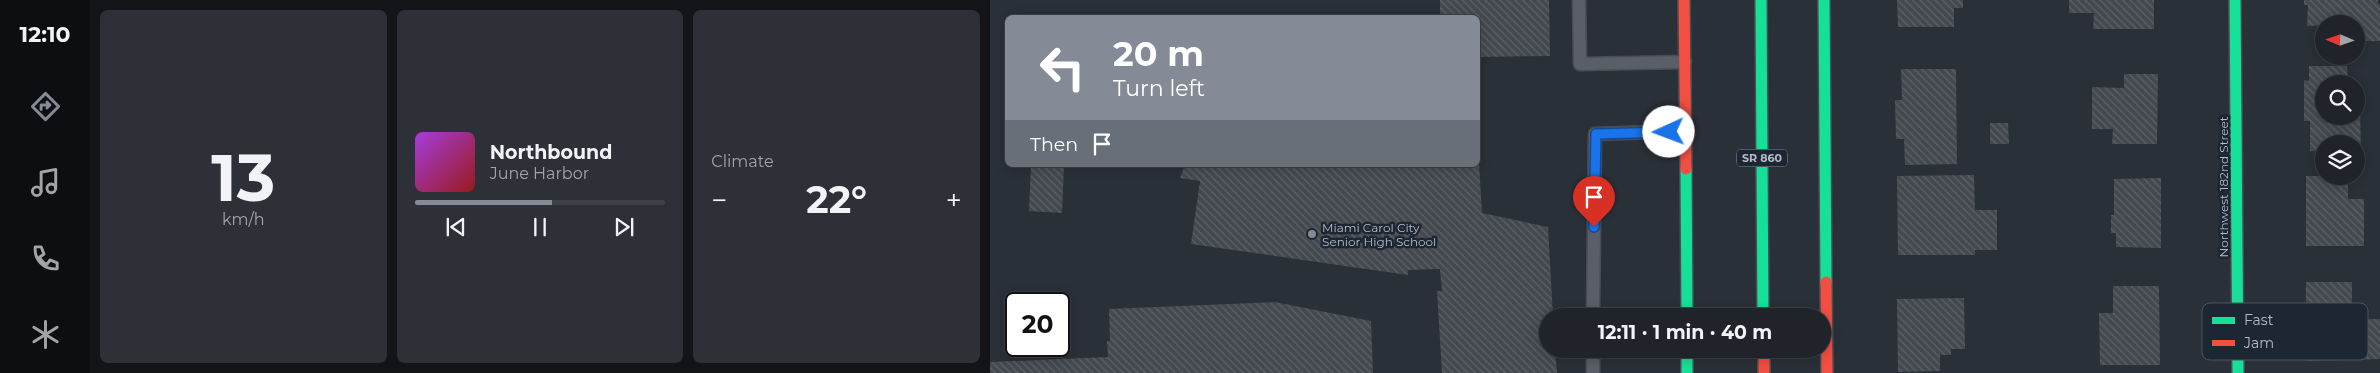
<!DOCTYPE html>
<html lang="en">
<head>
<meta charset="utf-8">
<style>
	body { margin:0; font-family:Montserrat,sans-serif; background:#2d3036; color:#f1f3f6; height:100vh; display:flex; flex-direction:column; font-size:19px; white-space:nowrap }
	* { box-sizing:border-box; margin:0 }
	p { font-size:16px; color:#a2a4a8 }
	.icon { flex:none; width:28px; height:28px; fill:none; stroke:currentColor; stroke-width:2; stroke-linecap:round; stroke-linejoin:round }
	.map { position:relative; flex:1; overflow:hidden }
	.drawer { display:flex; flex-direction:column; gap:10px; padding:10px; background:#121417; width:900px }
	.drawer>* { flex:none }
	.top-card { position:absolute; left:15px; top:15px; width:475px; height:152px; border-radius:8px; box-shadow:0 2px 12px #0003,0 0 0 1px #3d4147; background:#848b96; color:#fff; overflow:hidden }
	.needle { width:32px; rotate:272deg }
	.controls { position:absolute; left:1325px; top:15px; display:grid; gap:10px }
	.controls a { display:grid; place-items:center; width:50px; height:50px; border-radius:50%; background:#20242a; box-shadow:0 2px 12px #0003,0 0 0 1px #3d4147; font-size:25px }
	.speed { position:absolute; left:15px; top:292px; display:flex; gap:10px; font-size:25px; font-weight:700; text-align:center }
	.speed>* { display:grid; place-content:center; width:65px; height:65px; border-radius:50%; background:#20242a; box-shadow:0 2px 12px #0003,0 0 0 1px #3d4147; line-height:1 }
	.speed .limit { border:2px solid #111; border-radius:8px; background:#fff; color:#111 }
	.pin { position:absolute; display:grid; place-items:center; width:42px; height:42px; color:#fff; margin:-51px -21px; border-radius:50% 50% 50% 0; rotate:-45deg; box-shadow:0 0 5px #0007 }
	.pin .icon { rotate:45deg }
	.me { position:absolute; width:55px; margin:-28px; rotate:268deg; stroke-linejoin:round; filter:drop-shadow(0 0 4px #0008) }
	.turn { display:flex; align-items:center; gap:18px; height:105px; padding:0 25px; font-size:22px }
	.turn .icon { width:65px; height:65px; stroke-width:2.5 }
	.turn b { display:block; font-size:35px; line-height:42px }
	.then { display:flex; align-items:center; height:48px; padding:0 25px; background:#0003; gap:10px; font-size:19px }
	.big { font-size:38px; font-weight:700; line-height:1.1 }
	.drawer .tile { flex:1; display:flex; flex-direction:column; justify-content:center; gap:8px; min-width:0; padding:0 18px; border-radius:8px; background:#2d3036 }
	.drawer .dial { align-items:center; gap:0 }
	.dial b { font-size:65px; line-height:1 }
	.song { display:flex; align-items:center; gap:15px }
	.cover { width:60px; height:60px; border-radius:8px; background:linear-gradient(135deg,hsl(280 70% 55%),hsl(0 70% 35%)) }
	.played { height:5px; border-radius:2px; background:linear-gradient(90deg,#848b96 55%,#3d4147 55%) }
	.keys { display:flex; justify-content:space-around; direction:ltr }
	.heat { display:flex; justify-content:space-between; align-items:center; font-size:28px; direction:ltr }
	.drawer .tiles { flex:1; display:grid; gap:10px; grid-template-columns:repeat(3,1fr) }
	.trip { position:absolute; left:549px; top:308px; width:292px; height:50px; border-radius:25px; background:#20242a; box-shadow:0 2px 12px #0003,0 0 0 1px #3d4147; font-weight:700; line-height:50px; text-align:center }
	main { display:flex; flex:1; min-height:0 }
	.tab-bar { display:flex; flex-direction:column; width:90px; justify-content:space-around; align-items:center; background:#0d0e11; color:#a2a4a8 }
	.tab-bar .icon { width:35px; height:35px }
	.tab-bar .current { color:#848b96 }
	.tab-bar b { font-size:22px; color:#f1f3f6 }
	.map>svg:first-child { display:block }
	.building { fill:url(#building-back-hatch) }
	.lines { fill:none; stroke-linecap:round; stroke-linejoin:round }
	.lane-casing { stroke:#484c53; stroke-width:15 }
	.fast-casing { stroke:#484c53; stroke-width:14 }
	.jam-casing { stroke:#484c53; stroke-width:14 }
	.lane { stroke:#5a5e66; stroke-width:12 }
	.fast { stroke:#16e098; stroke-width:11 }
	.jam { stroke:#f24e42; stroke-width:11 }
	.route-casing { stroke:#114b97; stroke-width:12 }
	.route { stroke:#1a73e8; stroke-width:9 }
	.poi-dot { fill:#848b96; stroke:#1d2633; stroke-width:2 }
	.labels { text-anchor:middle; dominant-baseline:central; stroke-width:5; stroke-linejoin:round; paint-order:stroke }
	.shield { fill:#1d2633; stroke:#878f9c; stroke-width:1 }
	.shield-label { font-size:11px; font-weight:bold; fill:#b4bcc9 }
	.street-label { font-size:12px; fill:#b4bcc9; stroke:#1d2633 }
	.poi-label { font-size:12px; fill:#b4bcc9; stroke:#1d2633; text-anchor:start }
	.key { fill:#1d2633; stroke:#4a5360; stroke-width:1 }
	.key-label { font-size:14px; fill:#b4bcc9 }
</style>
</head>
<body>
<main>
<nav class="tab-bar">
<b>12:10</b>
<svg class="icon current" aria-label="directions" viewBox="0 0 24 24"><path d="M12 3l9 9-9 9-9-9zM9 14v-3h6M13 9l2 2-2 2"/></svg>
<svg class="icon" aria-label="music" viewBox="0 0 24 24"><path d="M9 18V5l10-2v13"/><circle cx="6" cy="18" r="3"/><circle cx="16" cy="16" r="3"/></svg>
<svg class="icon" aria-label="phone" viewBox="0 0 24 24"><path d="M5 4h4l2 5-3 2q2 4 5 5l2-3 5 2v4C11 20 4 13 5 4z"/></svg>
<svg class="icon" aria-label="climate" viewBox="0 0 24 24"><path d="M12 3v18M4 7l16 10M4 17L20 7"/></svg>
</nav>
<section class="drawer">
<div class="tiles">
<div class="tile dial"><b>13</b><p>km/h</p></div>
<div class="tile">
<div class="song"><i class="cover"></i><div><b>Northbound</b><p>June Harbor</p></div></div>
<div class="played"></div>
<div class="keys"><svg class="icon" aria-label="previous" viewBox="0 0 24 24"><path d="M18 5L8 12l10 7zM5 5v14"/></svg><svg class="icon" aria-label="pause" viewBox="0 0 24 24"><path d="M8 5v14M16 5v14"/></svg><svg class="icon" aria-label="next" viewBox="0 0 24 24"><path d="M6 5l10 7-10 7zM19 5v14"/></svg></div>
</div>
<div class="tile"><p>Climate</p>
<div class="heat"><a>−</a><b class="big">22°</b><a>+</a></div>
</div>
</div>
</section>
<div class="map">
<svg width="1390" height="373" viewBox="0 0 1390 373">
	<defs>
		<pattern id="building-back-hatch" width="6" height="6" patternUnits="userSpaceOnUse" patternTransform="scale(1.25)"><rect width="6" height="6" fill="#444950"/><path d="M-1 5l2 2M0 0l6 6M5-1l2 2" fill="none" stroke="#5d6168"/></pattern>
	</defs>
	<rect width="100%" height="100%" fill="#2a3038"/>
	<!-- building -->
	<g class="building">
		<polygon points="450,0 559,0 560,56 488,57 488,18 450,18"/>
		<polygon points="907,0 973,0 973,8 964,8 964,27 908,27"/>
		<polygon points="1079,0 1164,0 1164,29 1103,29 1104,13 1079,13"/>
		<polygon points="1314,0 1388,0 1388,3 1390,4 1390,41 1366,41 1366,24 1317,26 1318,5 1314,5"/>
		<polygon points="1319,66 1357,66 1358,84 1334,84 1334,116 1366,116 1366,107 1370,106 1371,151 1366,151 1366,144 1334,144 1334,151 1320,151 1320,121 1314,121 1314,80 1319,81"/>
		<polygon points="911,69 966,69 967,164 915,165 914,139 906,139 905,100 912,100"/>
		<polygon points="1134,74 1168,74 1167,144 1122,144 1123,129 1102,129 1102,87 1134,88"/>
		<polygon points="1000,123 1018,123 1019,144 1000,144"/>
		<polygon points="488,164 489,164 492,213 558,227 563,316 558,316 558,349 565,349 567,373 452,373 447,291 452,291 450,269 418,270 418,275 201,244 210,181 190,178 195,165 446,165 465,167 465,165"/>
		<polygon points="41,165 74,165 72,213 39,211"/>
		<polygon points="984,175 985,210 1007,210 1007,250 985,250 985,255 908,255 907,176"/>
		<polygon points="1316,176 1358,176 1358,199 1374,199 1374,246 1316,246"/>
		<polygon points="1171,178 1171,248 1126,247 1126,233 1121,233 1121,215 1124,215 1124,179"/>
		<polygon points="1316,282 1362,282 1362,319 1390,319 1390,359 1315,361"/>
		<polygon points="1123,286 1169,286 1170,365 1110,365 1109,313 1123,313"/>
		<polygon points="974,298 975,349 961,349 961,355 950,355 950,371 908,372 907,299"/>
		<polygon points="285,302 381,321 383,373 0,373 0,362 118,357 117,341 120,341 119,309"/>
	</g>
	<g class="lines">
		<!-- lane casing -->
		<g class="lane-casing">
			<g id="lane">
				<polyline points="589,0 590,64 695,62"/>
				<polyline points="603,316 605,134 696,131"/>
				<polyline points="603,373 603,349"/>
			</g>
		</g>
		<!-- fast casing -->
		<g class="fast-casing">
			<g id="fast">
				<polyline points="771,0 773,316"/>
				<polyline points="834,0 836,282"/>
				<polyline points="1245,0 1248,373"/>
				<polyline points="696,169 697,316"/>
				<polyline points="697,349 697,373"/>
			</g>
		</g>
		<!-- jam casing -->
		<g class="jam-casing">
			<g id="jam">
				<polyline points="694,0 696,169"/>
				<polyline points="836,282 837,373"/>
				<polyline points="774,349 774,373"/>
			</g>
		</g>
		<!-- lane -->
		<use href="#lane" class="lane"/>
		<!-- fast -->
		<use href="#fast" class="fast"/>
		<!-- jam -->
		<use href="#jam" class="jam"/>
	</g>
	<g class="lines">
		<!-- route casing -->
		<g class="route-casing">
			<polyline id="route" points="604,227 606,134 679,132"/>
		</g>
		<!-- route -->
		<use href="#route" class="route"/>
	</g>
	<!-- markers -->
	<circle class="poi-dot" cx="322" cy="234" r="5"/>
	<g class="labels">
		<!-- shield labels -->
		<rect class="shield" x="747" y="149.5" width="50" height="17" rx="4"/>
		<g class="shield-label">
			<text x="772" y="158">SR 860</text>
		</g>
		<!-- street labels -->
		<g class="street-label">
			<text transform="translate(1233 187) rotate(-90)">Northwest 182nd Street</text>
		</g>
		<!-- poi labels -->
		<g class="poi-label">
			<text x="332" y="227">Miami Carol City<tspan x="332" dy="14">Senior High School</tspan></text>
		</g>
	</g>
	<!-- legend -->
	<rect x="1212" y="303" width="166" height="57" rx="8" class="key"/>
	<rect x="1222" y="317" width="23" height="7" fill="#16e098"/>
	<rect x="1222" y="340" width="23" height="6" fill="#f24e42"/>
	<g class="key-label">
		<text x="1254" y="325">Fast</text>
		<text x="1254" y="348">Jam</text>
	</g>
</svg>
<div class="controls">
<a><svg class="needle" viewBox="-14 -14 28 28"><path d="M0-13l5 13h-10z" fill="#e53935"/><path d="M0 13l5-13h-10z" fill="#a2a4a8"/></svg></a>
<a><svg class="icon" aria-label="search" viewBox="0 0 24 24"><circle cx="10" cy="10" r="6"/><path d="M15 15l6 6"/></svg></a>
<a><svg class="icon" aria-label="layers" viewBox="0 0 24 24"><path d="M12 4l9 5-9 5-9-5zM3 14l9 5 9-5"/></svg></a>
</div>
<div class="speed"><div class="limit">20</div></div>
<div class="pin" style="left:604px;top:227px;background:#d93025"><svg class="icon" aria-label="arrive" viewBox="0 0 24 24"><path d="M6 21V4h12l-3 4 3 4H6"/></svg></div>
<svg class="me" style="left:679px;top:132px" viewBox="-20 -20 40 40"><circle r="19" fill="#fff"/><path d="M0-13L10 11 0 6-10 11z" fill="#1a73e8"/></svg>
<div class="trip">12:11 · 1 min · 40 m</div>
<div class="top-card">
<div class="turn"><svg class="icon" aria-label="left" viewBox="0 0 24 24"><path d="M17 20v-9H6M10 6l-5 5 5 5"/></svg><div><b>20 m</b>Turn left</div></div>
<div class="then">Then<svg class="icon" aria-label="arrive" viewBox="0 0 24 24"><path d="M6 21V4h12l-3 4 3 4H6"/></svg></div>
</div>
</div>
</main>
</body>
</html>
